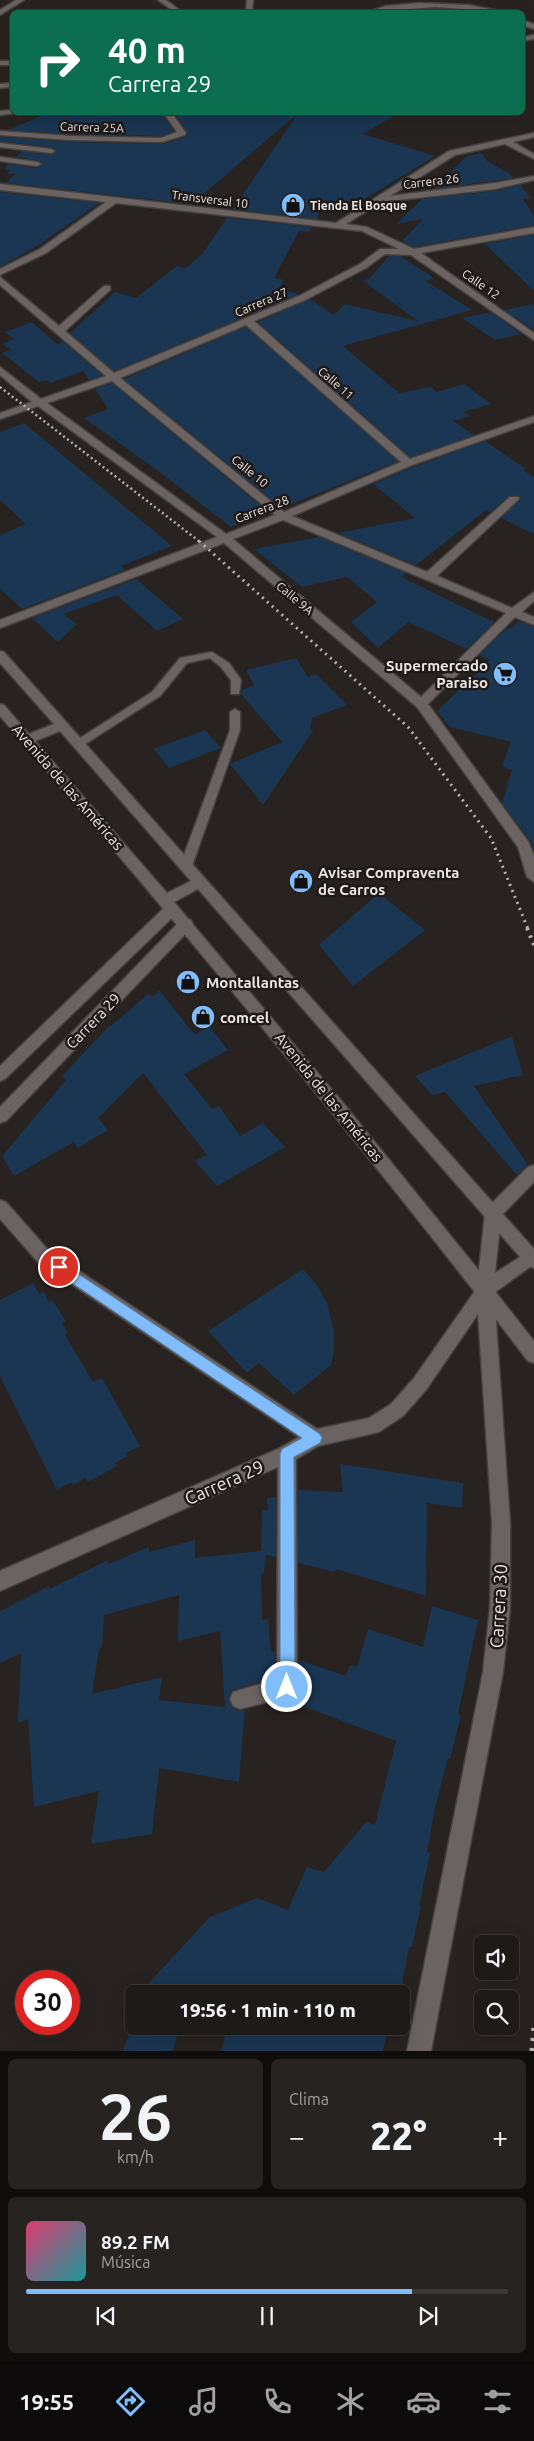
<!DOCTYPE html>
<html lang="es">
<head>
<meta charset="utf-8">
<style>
	body { margin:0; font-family:Ubuntu,sans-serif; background:#262321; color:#f1f3f6; height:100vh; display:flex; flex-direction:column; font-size:19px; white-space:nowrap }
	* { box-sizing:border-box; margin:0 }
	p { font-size:16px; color:#a1a1a2 }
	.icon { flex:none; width:28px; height:28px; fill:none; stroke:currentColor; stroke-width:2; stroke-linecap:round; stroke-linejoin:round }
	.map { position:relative; height:2051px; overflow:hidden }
	.sheet { display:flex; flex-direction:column; gap:8px; padding:8px; background:#100e0d; flex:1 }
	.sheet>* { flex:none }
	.guide { position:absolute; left:10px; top:10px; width:515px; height:105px; border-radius:8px; box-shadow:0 5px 20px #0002,0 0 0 1px #3c3837; background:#0b6e4f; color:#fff; overflow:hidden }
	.tools { position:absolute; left:474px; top:1935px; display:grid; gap:10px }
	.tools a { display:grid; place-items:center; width:45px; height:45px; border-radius:8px; background:#1e1a18; box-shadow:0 5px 20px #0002,0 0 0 1px #3c3837; font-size:25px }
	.speed { position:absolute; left:15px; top:1970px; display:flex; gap:10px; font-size:25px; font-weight:700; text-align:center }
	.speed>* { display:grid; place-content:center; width:65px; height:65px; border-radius:50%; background:#1e1a18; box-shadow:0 5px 20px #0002,0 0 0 1px #3c3837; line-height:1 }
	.speed .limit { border:8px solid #d22; background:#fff; color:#111 }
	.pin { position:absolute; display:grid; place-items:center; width:42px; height:42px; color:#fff; margin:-21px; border:2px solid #fff; border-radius:50%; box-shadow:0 1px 5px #0007 }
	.me { position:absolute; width:55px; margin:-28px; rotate:0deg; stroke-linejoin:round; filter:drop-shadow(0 0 4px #0008) }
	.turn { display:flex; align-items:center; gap:18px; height:105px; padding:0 15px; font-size:22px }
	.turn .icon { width:65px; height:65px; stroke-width:2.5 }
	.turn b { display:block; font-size:35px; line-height:42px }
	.big { font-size:38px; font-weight:800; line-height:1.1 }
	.sheet .tile { flex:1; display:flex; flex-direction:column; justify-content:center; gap:8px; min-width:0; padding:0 18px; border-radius:8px; background:#262321 }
	.sheet .dial { align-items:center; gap:0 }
	.dial b { font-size:65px; line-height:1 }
	.song { display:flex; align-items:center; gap:15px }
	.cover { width:60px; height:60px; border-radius:8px; background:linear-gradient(135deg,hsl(340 70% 55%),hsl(180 70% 35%)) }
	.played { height:5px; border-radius:2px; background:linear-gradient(90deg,#81bdfa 80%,#3c3837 80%) }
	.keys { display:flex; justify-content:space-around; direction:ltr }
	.heat { display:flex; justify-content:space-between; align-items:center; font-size:28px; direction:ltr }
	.sheet .tiles { flex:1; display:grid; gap:8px; grid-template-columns:1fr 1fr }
	.tile:last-child { grid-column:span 2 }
	.trip { position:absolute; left:125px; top:1985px; width:285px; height:50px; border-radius:8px; background:#1e1a18; box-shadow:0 5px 20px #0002,0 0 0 1px #3c3837; font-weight:800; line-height:50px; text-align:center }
	.dock { display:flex; height:80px; justify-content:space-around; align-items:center; background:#0c0a0a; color:#a1a1a2 }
	.dock .icon { width:35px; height:35px }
	.dock .on { color:#81bdfa }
	.dock b { font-size:22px; color:#f1f3f6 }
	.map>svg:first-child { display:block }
	.building { fill:#1a3652; fill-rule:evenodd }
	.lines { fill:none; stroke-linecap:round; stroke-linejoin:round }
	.lane-casing { stroke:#45403e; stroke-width:3 }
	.street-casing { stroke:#45403e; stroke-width:3 }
	.secondary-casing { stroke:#45403e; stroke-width:3 }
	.lane { fill:#6a6361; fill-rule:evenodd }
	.street { fill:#6a6361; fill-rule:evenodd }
	.secondary { fill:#6a6361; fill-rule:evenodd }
	.rail-far3 { stroke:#b8b3b1; stroke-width:2.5; stroke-dasharray:2 3; stroke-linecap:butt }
	.rail-far2 { stroke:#b8b3b1; stroke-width:3; stroke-dasharray:2 4.5; stroke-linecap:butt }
	.rail-far1 { stroke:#b8b3b1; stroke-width:4; stroke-dasharray:2.5 5.5; stroke-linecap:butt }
	.rail { stroke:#b8b3b1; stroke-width:5; stroke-dasharray:3 7; stroke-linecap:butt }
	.route { fill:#81bdfa; stroke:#547ba2 }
	.labels { text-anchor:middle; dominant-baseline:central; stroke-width:5; stroke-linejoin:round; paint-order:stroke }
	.far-street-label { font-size:12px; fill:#eae6e4; stroke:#1f1917 }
	.far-poi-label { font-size:12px; font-weight:bold; fill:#eae6e4; stroke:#1f1917; text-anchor:start }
	.poi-label { font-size:15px; font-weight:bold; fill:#eae6e4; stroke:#1f1917; text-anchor:start }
	.street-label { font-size:15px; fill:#eae6e4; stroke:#1f1917 }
	.near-street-label { font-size:18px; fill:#eae6e4; stroke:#1f1917 }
</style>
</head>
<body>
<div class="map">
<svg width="534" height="2051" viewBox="0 0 534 2051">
	<rect width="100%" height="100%" fill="#282220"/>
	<!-- building -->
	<g class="building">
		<polygon points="88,112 161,112 174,131 161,136 70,134 7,130 44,115 88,114"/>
		<polygon points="174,112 400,112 363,134 435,156 349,209 337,209 323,205 316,219 233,209 298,113 192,204 6,183 15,174 7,173 10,170 4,169 9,164 37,168 43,165 37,160 16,157 22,151 51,155 57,150 51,147 0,141 0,137 70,142 163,144 186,137 188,134"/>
		<polygon points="482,153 487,161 509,173 513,178 433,189 467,156"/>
		<polygon points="520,185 531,198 523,199 534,215 534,225 414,247 402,241 423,219 396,224 422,199 495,191"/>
		<polygon points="0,192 99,203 40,244 0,267"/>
		<polygon points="227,218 311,227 309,232 299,231 274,278 284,280 279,289 299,294 114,371 70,333 115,292 136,298 177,266 186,268 202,254"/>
		<polygon points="534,235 534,291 485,244"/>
		<polygon points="389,256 400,256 434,278 426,281 472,310 343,346 399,393 431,387 437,392 464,384 491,404 463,412 470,416 453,421 474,435 410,457 258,322 310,299 334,315 345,304 418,321 363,281 369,279"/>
		<polygon points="534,304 534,330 504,310"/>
		<polygon points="491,312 521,334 495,340 462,318"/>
		<polygon points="32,322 58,345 62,341 102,375 89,380 83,371 50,383 48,380 39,382 2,353 11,349 2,344 14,339 5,332"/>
		<polygon points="246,327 398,461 282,508 124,379"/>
		<polygon points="112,383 269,513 231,527 161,473 84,418 108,409 95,389"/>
		<polygon points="24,423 130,511 172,546 121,566 125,570 22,609 0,589 0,535 26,524 0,500 0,432"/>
		<polygon points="485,441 526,469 523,470 534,477 534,534 501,518 520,500 518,495 509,496 490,512 486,510 416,565 338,533 415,518 373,484 413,467"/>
		<polygon points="319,537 406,573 401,577 494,622 467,649 408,622 378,648 351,622 377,602 347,577 302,587 254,549"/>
		<polygon points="136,579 183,619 157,631 117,595 63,614 77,624 58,642 32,618"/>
		<polygon points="519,621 534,627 534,851 531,842 502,803 512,770 502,766 511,742 450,727 437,711 490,660 479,655 507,628 510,629"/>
		<polygon points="296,658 308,677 316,674 347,705 312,718 310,730 314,729 263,805 230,764 282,742 241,694 242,690 254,685 246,670"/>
		<polygon points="205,730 221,748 169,768 154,749"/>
		<polygon points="379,893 425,930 353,986 319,945"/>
		<polygon points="159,990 195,1035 209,1026 228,1050 184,1074 212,1109 219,1106 240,1136 263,1123 285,1147 217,1186 195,1161 207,1155 143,1073 98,1118 108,1130 78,1148 74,1142 14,1176 2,1156 66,1080 62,1076 110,1025 111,1026 148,994 153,997"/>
		<polygon points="512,1036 523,1075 474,1086 528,1165 517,1175 445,1092 432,1095 415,1076"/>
		<polygon points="303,1269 317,1285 327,1303 334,1330 334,1351 331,1365 294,1395 259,1363 247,1373 208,1331"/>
		<polygon points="33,1283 39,1294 43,1292 49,1302 52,1300 59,1310 66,1322 62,1323 68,1333 65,1335 93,1382 102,1378 140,1446 126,1453 128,1456 115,1463 117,1466 88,1482 86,1478 73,1485 72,1482 57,1490 0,1376 0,1300"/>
		<polygon points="340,1464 463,1483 462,1508 427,1503 426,1596 336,1569 335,1572 298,1563 298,1490 343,1492"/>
		<path d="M276,1497V1557L266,1555L264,1573L261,1574L262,1620L268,1619L271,1651L275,1652V1678L232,1690L228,1698L232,1708L239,1711L245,1710L239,1782L159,1768L152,1834L91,1844L99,1791L34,1807L28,1719L18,1723L21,1653L0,1663V1611L49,1586V1589L108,1560V1564L149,1547V1552L195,1540V1558L261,1551L262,1510H268L267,1498ZM179,1595L178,1641L220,1631L225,1707L159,1700L162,1677L92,1694L99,1649L102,1647L104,1615Z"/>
		<polygon points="432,1606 478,1620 458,1714 461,1715 450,1759 448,1758 436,1804 427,1852 430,1853 419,1906 421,1906 412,1947 409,1947 400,1994 143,1994 146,1986 210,1917 257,1898 288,1910 307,1867 324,1872 366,1822 375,1825 396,1741 292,1702 299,1687 299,1660 346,1676 350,1665 357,1667 368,1629 423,1647"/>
		<polygon points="134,2020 134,2026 180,2026 173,2051 123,2051"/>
		<polygon points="228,2026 388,2026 383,2051 221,2051"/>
	</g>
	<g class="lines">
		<!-- lane casing -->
		<g class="lane-casing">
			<g id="lane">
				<polygon points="212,652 229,663 241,680 239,694 231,694 231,680 221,667 210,658 187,663 160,696 82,746 74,746 74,742 152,692 180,658"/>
				<polygon points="235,709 240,712 240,730 192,866 186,870 182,869 180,866 230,730 230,712"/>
			</g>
		</g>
		<!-- street casing -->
		<g class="street-casing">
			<g id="street">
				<polygon points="16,0 24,0 0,15 0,10"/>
				<polygon points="158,0 166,0 182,12 175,12"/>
				<polygon points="247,0 253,0 252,12 246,12"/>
				<polygon points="419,3 469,5 505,12 436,7 367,12 386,6"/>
				<polygon points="522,20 534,24 534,29 522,25"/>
				<polygon points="534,35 534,39 522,41 522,37"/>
				<rect x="0" y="61" width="12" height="4"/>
				<polygon points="12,83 12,87 0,88 0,84"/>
				<polygon points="12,110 12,112 25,112 0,115 0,111"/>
				<polygon points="163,112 171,112 186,133 185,135 162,142 70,140 0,135 0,131 70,136 161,138 177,132"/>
				<path d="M534,133V137L513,142L534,154V159L505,144L455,155L390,196L495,183L534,176V180L495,189L381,202L346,224L367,227L414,249L534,227V233L421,253L534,333V340L411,255L385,254L366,268L305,300L254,321L410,459L534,416V422L412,465L292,516L427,572L510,497H518L519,499L437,576L512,608L534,592V601L522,612L534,617V625L515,617L428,704L529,843L534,856V882L527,877L518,847L417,707L224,543L0,628V620L217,537L38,406L0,419V413L32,402L0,375V367L41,399L106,376L0,285V277L59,326L104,286H110V290L65,331L114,373L299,296L360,264L380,249H399L362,231L116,203L46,253L0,275V269L40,249L106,202L0,190V184L336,223L449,151ZM246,325L401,462L284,512L120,378ZM112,381L275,515L226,534L47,403ZM283,520L506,613L421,697L233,539Z"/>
				<polygon points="0,143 51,149 55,151 51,153 0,147"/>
				<polygon points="0,157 37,162 41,164 37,166 0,161"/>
				<polygon points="172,904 179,909 177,913 5,1079 0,1081 0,1066 167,905"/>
				<polygon points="186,919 191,920 193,924 191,928 6,1121 0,1123 0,1107 181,920"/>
				<polygon points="534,1165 534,1182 501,1216 495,1273 531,1250 534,1251 534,1264 494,1293 510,1523 510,1608 503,1672 431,2051 407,2051 483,1672 490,1608 492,1523 478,1314 426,1390 403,1416 379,1432 318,1446 296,1459 297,1687 294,1694 287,1697 240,1709 233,1706 230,1699 233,1692 277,1679 278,1467 0,1591 0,1571 280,1448 299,1437 37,1261 0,1219 0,1200 6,1202 49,1251 317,1429 369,1418 391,1404 414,1378 477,1288 485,1213 487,1208 528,1167"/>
			</g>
		</g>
		<!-- secondary casing -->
		<g class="secondary-casing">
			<path id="secondary" d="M0,651L4,652L534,1249V1268L528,1266L198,889L174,902L344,1104L476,1267L534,1341V1363L528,1361C359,1140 180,927 0,716V704L4,705L29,734L54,724L0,663ZM60,731L191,881L167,893L35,741Z"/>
		</g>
		<!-- lane -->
		<use href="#lane" class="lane"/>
		<!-- street -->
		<use href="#street" class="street"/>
		<!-- secondary -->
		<use href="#secondary" class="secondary"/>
		<!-- rail-far3 -->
		<polyline class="rail-far3" points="0,387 200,542"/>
		<!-- rail-far2 -->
		<polyline class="rail-far2" points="199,541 408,727 491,838 528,929"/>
		<!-- rail-far1 -->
		<polyline class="rail-far1" points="527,928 534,945"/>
		<!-- rail -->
		<polyline class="rail" points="532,2051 534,2026"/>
	</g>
	<!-- route -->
	<polygon class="route" points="59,1261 320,1434 322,1438 320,1443 294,1457 295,1687 293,1693 287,1695 282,1693 280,1687 280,1454 282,1449 302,1438 54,1271 53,1267 54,1263"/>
	<!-- icons -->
	<defs>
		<g id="shop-disc" transform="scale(1.25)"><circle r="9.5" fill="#81bdfa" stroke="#1f1917"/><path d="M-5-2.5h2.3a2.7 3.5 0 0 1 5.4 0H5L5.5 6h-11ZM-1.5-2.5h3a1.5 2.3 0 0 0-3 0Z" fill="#111"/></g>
		<g id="supermarket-disc" transform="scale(1.25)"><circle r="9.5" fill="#81bdfa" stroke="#1f1917"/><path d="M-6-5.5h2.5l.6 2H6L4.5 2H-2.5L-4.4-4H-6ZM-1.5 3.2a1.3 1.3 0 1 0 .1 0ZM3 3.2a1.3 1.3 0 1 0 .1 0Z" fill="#111"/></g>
	</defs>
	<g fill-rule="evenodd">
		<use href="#shop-disc" x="293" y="205"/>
		<use href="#supermarket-disc" x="505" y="674"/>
		<use href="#shop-disc" x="301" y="881"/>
		<use href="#shop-disc" x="188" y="982"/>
		<use href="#shop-disc" x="203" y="1017"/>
	</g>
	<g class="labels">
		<!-- far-street labels -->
		<g class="far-street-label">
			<text transform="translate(92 127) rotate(2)">Carrera 25A</text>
			<text transform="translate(431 181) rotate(-7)">Carrera 26</text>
			<text transform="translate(210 199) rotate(7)">Transversal 10</text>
			<text transform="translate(481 284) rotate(35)">Calle 12</text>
			<text transform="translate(261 302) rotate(-23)">Carrera 27</text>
			<text transform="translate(336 383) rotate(41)">Calle 11</text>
			<text transform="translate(250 471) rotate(39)">Calle 10</text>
			<text transform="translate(262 509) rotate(-21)">Carrera 28</text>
			<text transform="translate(295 598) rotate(40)">Calle 9A</text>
		</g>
		<!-- far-poi labels -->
		<g class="far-poi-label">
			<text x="310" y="205">Tienda El Bosque</text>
		</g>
		<!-- poi labels -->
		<g class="poi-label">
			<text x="488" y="665" text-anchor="end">Supermercado<tspan x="488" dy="17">Paraiso</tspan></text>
			<text x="318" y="872">Avisar Compraventa<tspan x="318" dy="17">de Carros</tspan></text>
			<text x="206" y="982">Montallantas</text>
			<text x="220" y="1017">comcel</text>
		</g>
		<!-- street labels -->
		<g class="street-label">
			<text transform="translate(68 787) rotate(49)">Avenida de las Américas</text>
			<text transform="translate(93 1021) rotate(-46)">Carrera 29</text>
			<text transform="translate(329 1097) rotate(51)">Avenida de las Américas</text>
		</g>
		<!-- near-street labels -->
		<g class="near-street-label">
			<text transform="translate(224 1482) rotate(-24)">Carrera 29</text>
			<text transform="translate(498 1606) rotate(-87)">Carrera 30</text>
		</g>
	</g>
</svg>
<div class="tools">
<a><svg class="icon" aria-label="sound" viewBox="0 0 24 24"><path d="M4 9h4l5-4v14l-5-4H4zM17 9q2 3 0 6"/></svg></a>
<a><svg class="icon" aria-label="search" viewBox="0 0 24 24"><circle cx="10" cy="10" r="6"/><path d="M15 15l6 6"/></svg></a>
</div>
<div class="speed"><div class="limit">30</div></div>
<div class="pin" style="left:59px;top:1267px;background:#d93025"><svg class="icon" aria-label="arrive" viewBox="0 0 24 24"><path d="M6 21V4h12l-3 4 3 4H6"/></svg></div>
<svg class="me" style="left:287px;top:1687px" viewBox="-20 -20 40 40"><circle r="17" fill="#81bdfa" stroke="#fff" stroke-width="3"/><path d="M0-11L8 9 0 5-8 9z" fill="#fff"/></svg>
<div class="trip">19:56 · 1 min · 110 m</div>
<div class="guide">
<div class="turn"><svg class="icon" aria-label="right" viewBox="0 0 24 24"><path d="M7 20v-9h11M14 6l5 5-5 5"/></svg><div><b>40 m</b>Carrera 29</div></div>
</div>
</div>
<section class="sheet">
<div class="tiles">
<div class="tile dial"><b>26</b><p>km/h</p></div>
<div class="tile"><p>Clima</p>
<div class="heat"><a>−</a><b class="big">22°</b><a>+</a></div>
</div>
<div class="tile">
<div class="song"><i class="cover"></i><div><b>89.2 FM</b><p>Música</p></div></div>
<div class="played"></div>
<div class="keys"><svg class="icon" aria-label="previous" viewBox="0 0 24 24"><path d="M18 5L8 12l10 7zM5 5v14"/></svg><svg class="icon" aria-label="pause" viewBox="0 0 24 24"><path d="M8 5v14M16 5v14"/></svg><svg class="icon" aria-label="next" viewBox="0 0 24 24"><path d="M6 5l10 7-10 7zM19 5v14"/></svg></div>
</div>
</div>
</section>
<nav class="dock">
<b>19:55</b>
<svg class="icon on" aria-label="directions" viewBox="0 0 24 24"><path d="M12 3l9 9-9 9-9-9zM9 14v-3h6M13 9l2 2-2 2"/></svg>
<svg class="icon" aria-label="music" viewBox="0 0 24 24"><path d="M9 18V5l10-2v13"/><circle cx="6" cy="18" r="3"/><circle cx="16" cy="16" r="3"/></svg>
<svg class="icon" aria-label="phone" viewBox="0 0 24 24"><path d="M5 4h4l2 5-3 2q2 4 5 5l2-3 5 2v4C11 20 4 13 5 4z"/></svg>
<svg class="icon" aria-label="climate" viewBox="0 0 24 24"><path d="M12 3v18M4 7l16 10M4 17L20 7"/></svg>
<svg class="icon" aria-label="car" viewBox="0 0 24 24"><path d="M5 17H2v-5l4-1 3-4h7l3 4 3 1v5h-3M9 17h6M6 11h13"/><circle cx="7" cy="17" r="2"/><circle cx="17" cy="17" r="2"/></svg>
<svg class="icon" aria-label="filters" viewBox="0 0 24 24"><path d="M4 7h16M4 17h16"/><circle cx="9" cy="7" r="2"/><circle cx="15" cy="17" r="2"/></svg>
</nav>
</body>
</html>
